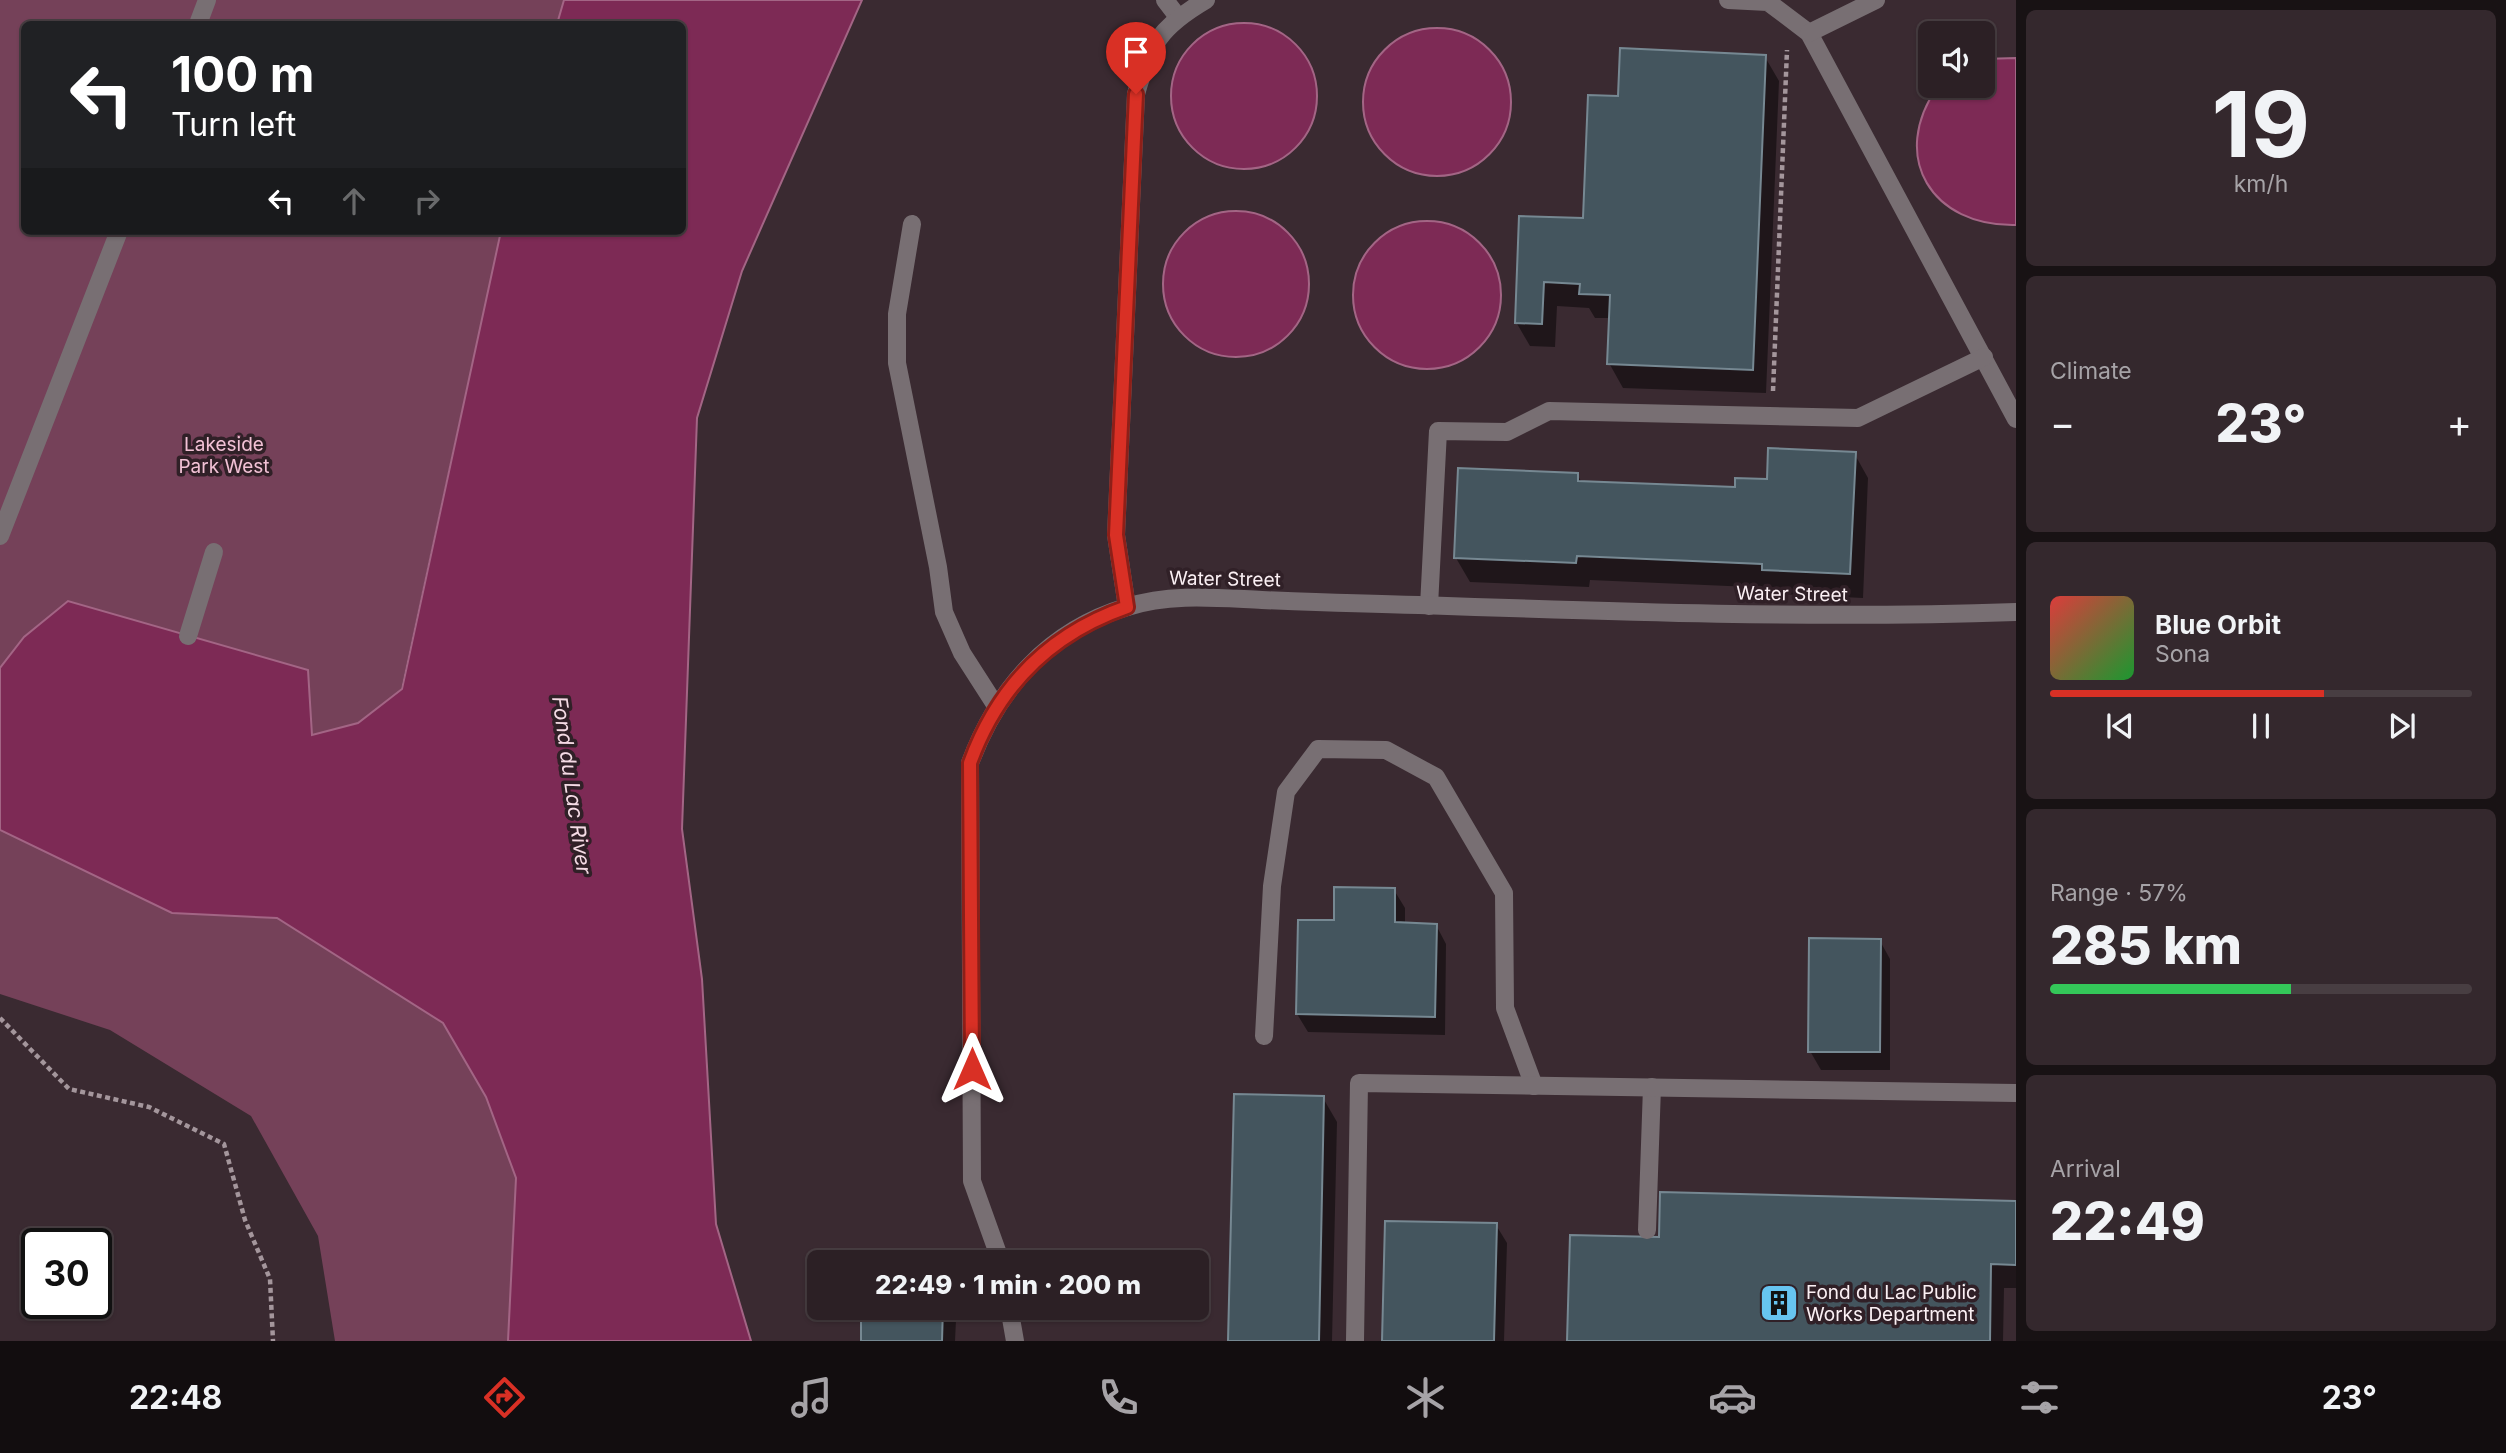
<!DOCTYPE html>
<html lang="en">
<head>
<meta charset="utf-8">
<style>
	body { margin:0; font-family:Inter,sans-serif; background:#34282d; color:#f1f3f6; height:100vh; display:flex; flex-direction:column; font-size:26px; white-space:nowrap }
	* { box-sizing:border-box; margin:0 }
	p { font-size:23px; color:#a6a3a7 }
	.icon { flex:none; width:38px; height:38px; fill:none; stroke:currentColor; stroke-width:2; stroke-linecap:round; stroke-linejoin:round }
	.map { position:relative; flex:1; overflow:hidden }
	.sheet { display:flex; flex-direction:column; gap:10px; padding:10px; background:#181214; width:490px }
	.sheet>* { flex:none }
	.banner { position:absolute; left:21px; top:21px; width:665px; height:214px; border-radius:10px; box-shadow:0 2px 5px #0004,0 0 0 2px #483e42; background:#202124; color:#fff; overflow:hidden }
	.tools { position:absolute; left:1918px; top:21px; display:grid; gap:14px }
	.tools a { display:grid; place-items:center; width:77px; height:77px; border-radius:10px; background:#2c2025; box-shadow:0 2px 5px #0004,0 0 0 2px #483e42; font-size:35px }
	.speed { position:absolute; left:21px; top:1228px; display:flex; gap:14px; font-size:35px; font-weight:700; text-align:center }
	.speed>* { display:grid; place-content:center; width:91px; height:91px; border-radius:50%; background:#2c2025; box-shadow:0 2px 5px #0004,0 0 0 2px #483e42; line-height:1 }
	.speed .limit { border:4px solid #111; border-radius:10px; background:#fff; color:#111 }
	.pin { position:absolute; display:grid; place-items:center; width:60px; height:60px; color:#fff; margin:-72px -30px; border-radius:50% 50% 50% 0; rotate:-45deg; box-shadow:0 0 7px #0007 }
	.pin .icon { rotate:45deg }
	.me { position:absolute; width:77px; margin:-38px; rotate:0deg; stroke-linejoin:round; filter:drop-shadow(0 0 5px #0008) }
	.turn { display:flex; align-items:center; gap:24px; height:147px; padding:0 35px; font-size:32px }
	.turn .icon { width:91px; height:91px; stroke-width:2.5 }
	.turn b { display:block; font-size:49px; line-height:60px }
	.lanes { display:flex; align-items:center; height:66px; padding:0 35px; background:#0003; justify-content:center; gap:35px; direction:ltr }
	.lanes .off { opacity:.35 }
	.big { font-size:52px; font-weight:800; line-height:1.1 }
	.sheet .widget { flex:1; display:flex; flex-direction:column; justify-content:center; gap:10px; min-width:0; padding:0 24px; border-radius:10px; background:#34282d }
	.sheet .dial { align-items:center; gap:0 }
	.dial b { font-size:91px; line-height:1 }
	.song { display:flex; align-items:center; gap:21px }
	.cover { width:84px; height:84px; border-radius:10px; background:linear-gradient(135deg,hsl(0 70% 55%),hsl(130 70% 35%)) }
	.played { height:7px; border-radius:4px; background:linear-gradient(90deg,#d93025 65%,#483e42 65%) }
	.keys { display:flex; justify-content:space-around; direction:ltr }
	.heat { display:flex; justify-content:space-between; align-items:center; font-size:38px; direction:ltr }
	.charge { height:10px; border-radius:5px; background:linear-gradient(90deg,#34c759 57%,#483e42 0) }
	.trip { position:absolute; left:807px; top:1250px; width:402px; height:70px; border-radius:10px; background:#2c2025; box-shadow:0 2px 5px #0004,0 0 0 2px #483e42; font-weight:800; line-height:70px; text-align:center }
	.tabs { display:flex; height:112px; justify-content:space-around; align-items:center; background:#120d0f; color:#a6a3a7 }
	.tabs .icon { width:49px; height:49px }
	.tabs .active { color:#d93025 }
	.tabs b { font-size:32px; color:#f1f3f6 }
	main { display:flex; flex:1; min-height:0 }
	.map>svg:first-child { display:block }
	.green { fill:#754159 }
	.water { fill:#7d2a55; stroke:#a36585; stroke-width:2 }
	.shadow { fill:#0007 }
	.building { fill:#44555e; stroke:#768892; stroke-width:2 }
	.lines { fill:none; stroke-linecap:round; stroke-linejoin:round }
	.path { stroke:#a4969c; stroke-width:4.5; stroke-dasharray:5 3.5; stroke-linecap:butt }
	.lane { stroke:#786f73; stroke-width:18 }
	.street { stroke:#786f73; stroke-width:18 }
	.route-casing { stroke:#8d1f18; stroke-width:18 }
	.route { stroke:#d93025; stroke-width:12 }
	.labels { text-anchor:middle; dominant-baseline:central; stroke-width:7; stroke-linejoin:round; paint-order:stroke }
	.park-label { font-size:19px; fill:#f2c1d5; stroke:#302027 }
	.street-label { font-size:19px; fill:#fbf0f4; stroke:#302027 }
	.poi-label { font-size:19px; fill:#fbf0f4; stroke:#302027; text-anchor:start }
	.water-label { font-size:21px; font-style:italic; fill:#f5dbe5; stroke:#302027 }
</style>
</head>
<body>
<main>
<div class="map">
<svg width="2016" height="1341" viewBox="0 0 2016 1341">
	<rect width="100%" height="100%" fill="#3a2a31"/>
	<!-- green -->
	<polygon class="green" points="0,0 564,0 557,24 24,24 24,231 501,231 401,689 443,1023 486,1097 516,1178 508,1341 335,1341 318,1236 251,1116 110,1030 0,994"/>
	<!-- water -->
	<g class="water">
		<polygon points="564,0 862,0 742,271 697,418 682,829 702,979 716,1224 751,1341 508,1341 516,1178 486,1097 443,1023 277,918 172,913 0,830 0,668 24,637 68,601 308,670 312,735 358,723 402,689 501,231 682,231 682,24 557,24"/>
		<circle cx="1244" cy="96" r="73"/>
		<circle cx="1437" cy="102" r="74"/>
		<path d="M2016,58V225C1932,227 1888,157 1938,86H1983V59Z"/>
		<circle cx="1236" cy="284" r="73"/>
		<circle cx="1427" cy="295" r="74"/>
	</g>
	<!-- shadow -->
	<g class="shadow">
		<polygon points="1765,57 1779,81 1766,393 1623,388 1609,363 1611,318 1595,318 1589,308 1557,306 1555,347 1530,346 1516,322 1585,220 1620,98"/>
		<polygon points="1854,453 1868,478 1863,598 1777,594 1774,588 1590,580 1589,587 1470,582 1456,558 1577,474 1582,483 1736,489"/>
		<polygon points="1394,890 1405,908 1405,924 1436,925 1446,944 1445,1035 1308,1032 1297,1014 1335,922"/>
		<polygon points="1880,941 1890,959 1890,1070 1821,1070 1810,1051"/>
		<polygon points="1323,1098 1337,1122 1332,1341 1230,1341"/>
		<polygon points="2016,1203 2016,1288 2004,1288 2003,1341 1569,1341 1661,1239"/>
		<polygon points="1496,1225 1507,1243 1504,1341 1383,1341"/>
		<polygon points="863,1307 948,1307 956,1320 955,1341 862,1341"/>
	</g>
	<!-- building -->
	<g class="building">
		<polygon points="1620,48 1766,55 1753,370 1607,364 1610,295 1579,294 1580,284 1544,282 1542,324 1515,323 1519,216 1583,218 1588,95 1618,96"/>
		<polygon points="1768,448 1856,452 1850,574 1762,570 1762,564 1577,556 1576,563 1454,558 1458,468 1578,473 1578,481 1735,487 1735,478 1767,479"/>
		<polygon points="1334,887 1395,888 1395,922 1437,924 1435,1017 1296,1014 1298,920 1334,920"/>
		<polygon points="1809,938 1881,939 1880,1052 1808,1052"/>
		<polygon points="1234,1094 1324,1096 1319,1341 1228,1341"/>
		<polygon points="1660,1192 2016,1201 2016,1265 1991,1264 1990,1341 1567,1341 1570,1235 1659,1237"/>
		<polygon points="1385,1221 1497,1223 1494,1341 1382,1341"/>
		<polygon points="861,1307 943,1307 942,1341 861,1341"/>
	</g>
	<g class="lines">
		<!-- path -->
		<g class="path">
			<polyline points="1773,391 1787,50"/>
			<polyline points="0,1018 69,1089 149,1107 224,1144 245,1220 270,1279 273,1341"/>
		</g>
		<!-- lane -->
		<g class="lane">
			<polyline points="1165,0 1178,17"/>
			<polyline points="1728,0 1768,2 1809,33 2016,419"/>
			<polyline points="198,24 207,0"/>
			<polyline points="1809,33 1876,0"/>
			<polyline points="912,224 897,314 897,363 938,567 944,612 962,653 996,706"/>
			<polyline points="0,536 119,231"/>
			<polyline points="1429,606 1438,431 1507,432 1549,411 1858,418 1984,357"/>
			<path d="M1127,607L1116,535L1136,94C1150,44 1160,27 1206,0"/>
			<polyline points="188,636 214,552"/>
			<polyline points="1264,1036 1272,886 1286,792 1318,749 1386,750 1436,777 1504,893 1505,1008 1534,1086"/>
			<polyline points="1647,1230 1652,1087"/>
			<polyline points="1355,1341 1359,1083 2016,1093"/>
		</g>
		<!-- street -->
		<g class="street">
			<path d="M1001,1262L972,1181L970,763C998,688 1049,630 1127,607C1171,593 1217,598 1262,600C1314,602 1367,604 1419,605C1618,612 1817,619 2016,612"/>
			<polyline points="1009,1307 1015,1341"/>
		</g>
	</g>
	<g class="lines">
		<!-- route casing -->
		<g class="route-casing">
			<path id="route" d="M972,1069L970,763C998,686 1049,634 1127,607L1116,535L1136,94"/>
		</g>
		<!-- route -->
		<use href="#route" class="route"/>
	</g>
	<!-- icons -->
	<defs>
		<g id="building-square" transform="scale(2.0125)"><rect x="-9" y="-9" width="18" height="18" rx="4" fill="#67c4f0" stroke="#302027"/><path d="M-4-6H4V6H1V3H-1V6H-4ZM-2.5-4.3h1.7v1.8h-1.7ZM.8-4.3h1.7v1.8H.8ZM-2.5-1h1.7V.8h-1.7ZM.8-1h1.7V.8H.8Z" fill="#111"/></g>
	</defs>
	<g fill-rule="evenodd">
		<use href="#building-square" x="1779" y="1303"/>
	</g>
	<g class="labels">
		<!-- park labels -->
		<g class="park-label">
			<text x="224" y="444">Lakeside<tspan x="224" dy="22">Park West</tspan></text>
		</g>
		<!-- street labels -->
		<g class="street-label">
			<text transform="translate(1225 579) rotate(1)">Water Street</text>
			<text transform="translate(1792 594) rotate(1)">Water Street</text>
		</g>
		<!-- poi labels -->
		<g class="poi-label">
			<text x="1806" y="1292">Fond du Lac Public<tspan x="1806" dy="22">Works Department</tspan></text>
		</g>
		<!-- water labels -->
		<g class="water-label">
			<text transform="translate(572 785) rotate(82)">Fond du Lac River</text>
		</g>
	</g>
</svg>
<div class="tools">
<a><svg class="icon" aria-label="sound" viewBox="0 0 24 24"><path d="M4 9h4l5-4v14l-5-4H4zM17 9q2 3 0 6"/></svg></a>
</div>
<div class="speed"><div class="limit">30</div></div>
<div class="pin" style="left:1136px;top:94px;background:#d93025"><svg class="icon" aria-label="arrive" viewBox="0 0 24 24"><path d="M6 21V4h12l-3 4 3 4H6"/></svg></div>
<svg class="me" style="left:972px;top:1069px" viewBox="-20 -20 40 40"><path d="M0-17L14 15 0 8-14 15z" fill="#d93025" stroke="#fff" stroke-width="4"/></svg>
<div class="trip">22:49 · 1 min · 200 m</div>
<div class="banner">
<div class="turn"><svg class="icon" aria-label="left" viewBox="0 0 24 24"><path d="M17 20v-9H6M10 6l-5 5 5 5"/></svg><div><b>100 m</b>Turn left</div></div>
<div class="lanes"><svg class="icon" aria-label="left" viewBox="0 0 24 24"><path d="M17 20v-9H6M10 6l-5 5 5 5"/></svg><svg class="icon off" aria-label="ahead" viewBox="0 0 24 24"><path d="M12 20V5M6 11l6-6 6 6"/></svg><svg class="icon off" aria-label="right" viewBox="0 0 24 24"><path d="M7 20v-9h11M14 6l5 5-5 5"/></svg></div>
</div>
</div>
<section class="sheet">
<div class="widget dial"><b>19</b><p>km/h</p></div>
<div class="widget"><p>Climate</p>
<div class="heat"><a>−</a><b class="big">23°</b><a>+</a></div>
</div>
<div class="widget">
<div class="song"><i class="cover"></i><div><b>Blue Orbit</b><p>Sona</p></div></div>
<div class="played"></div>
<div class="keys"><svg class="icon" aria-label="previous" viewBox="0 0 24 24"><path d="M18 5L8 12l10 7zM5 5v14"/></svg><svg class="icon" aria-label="pause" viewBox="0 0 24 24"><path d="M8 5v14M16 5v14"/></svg><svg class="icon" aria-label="next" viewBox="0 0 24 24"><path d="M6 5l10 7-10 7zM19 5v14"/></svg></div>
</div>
<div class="widget"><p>Range · 57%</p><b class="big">285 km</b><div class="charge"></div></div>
<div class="widget"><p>Arrival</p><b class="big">22:49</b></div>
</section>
</main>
<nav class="tabs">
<b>22:48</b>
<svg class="icon active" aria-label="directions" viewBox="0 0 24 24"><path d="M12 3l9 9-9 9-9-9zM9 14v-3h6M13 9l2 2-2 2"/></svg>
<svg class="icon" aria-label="music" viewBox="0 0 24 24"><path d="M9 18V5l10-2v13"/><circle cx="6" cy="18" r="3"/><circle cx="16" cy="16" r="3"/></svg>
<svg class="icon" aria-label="phone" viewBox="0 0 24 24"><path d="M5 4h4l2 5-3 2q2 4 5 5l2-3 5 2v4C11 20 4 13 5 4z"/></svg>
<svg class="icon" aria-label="climate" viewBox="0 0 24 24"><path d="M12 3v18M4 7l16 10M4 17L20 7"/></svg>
<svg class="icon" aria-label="car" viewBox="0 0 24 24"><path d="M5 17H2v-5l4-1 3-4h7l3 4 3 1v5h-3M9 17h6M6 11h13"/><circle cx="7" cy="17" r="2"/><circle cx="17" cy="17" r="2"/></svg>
<svg class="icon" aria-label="filters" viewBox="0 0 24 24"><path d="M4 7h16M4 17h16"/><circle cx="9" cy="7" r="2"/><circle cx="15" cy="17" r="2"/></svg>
<b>23°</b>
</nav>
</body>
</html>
